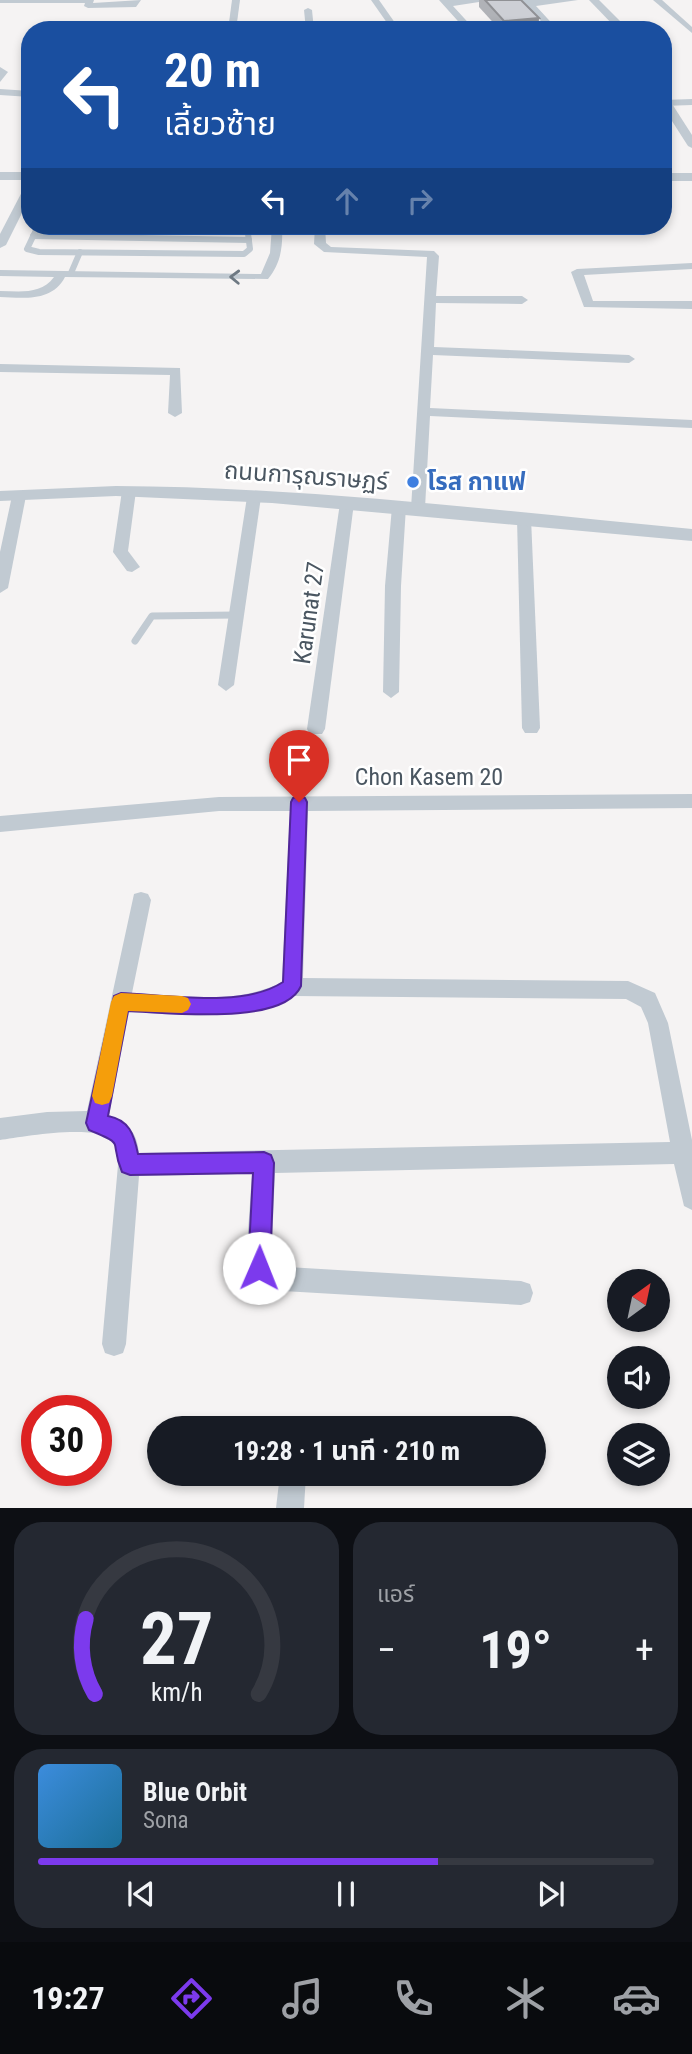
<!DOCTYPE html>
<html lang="th">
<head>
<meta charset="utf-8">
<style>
	body { margin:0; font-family:"Roboto Condensed","Noto Sans Thai",sans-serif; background:#242831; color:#f1f3f6; height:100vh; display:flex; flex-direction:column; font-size:26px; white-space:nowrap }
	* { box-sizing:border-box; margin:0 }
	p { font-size:23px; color:#9ea1a6 }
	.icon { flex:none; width:38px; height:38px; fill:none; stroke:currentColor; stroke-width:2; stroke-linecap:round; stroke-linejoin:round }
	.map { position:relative; height:1508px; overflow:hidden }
	.side { display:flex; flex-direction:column; gap:14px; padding:14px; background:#0d0f14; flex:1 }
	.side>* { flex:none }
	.top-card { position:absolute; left:21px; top:21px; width:651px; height:214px; border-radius:28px; box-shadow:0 4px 10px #0003; background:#1a4fa0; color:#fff; overflow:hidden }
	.needle { width:46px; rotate:33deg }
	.controls { position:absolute; left:607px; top:1269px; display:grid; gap:14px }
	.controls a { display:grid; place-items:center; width:63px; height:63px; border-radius:50%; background:#171b24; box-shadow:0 4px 10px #0003; font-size:35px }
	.speed { position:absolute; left:21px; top:1395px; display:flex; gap:14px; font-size:35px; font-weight:700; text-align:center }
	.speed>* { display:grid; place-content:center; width:91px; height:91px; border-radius:50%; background:#171b24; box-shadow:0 4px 10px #0003; line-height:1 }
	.speed .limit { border:10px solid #d22; background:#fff; color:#111 }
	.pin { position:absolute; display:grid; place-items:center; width:60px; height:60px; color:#fff; margin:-72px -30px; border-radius:50% 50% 50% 0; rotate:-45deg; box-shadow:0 0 7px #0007 }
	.pin .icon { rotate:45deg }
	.me { position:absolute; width:77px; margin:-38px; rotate:1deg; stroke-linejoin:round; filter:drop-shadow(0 0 5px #0008) }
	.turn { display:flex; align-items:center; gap:24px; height:147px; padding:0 28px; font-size:32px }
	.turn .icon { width:91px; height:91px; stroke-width:2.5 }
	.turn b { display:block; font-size:49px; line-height:60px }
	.lanes { display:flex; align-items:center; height:66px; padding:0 28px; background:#0003; justify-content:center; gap:35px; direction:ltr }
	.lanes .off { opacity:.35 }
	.big { font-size:52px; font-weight:700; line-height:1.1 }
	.side .card { flex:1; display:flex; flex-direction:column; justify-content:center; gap:10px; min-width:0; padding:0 24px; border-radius:28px; background:#242831 }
	.side .dial { align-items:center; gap:0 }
	.dial svg { height:182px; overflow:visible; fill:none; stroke:#363941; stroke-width:7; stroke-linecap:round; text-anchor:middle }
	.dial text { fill:#f1f3f6; stroke:none }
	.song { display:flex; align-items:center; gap:21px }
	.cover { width:84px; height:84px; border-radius:10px; background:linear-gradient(135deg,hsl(210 70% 55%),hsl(200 70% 35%)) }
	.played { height:7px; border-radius:4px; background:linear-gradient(90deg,#7c3aed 65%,#363941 65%) }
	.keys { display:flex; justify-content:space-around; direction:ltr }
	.heat { display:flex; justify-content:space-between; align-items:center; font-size:38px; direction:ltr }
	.side .tiles { flex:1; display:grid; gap:14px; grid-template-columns:1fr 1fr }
	.card:last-child { grid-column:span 2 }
	.trip { position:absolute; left:147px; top:1416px; width:399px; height:70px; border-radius:35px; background:#171b24; box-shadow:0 4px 10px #0003; font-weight:700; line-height:70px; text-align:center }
	.menu { display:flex; height:112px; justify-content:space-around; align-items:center; background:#090b0e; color:#9ea1a6 }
	.menu .icon { width:49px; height:49px }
	.menu .on { color:#7c3aed }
	.menu b { font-size:32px; color:#f1f3f6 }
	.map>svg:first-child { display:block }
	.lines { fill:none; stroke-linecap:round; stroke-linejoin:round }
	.service-far1 { stroke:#c1cad2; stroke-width:6 }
	.service { stroke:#c1cad2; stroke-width:7 }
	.minor { fill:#c1cad2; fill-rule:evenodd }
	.tertiary { fill:#c1cad2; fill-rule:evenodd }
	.wall { fill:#b0b2b7 }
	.shaded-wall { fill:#909195 }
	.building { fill:#cdcfd5; stroke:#909195; stroke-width:2 }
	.oneway { stroke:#6e7983 }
	.route { fill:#7c3aed; stroke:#51269a; stroke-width:2 }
	.slow { fill:#f59e0b }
	.shop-dot { fill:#3f7fe0; stroke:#fff; stroke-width:2.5 }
	.labels { text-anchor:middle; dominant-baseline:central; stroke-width:5; stroke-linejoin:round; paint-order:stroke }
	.street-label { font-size:24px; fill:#4a5661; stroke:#fff }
	.shop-label { font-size:24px; font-weight:bold; fill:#366cbe; stroke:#fff; text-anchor:start }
</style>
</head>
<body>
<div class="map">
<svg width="692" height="1508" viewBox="0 0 692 1508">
	<rect width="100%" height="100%" fill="#f5f3f3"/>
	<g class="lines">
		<!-- service-far1 -->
		<g class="service-far1">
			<polyline points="38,226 27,249 39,252 244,254 250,249 247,226"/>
			<polyline points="33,236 249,240"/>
			<polyline points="71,273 80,252"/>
		</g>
		<!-- service -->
		<polyline class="service" points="135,641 152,616 236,615"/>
		<!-- minor -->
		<g class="minor">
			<polygon points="0,0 94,0 93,3 141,0 136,7 88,8 84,6 85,3 0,3"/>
			<polygon points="232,0 240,0 236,30 228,30"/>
			<polygon points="371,0 379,0 400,30 392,30"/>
			<polygon points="439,0 492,0 453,6 475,30 466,30"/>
			<polygon points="522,0 578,0 536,6 558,30 549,30"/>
			<polygon points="653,0 662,0 692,27 692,33"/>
			<polygon points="308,8 312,10 314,30 306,30 304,10"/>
			<polygon points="0,67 8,72 0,82"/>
			<polygon points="0,89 30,91 30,97 0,95"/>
			<polygon points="692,99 692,105 663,106 663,100"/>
			<polygon points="30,183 30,197 6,245 0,248 0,234 25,186"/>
			<path d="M272,226H282C283,247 281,263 268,279L65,277C52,302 24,298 0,297V291C20,291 41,295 54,277L0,276V270L261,274L270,253Z"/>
			<polygon points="315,226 325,226 326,243 331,247 434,251 439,256 436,296 522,296 528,300 522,304 436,303 434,347 629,355 635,359 629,363 433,355 430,408 692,420 692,428 430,416 425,508 418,513 413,511 411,508 427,257 324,252 314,244"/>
			<polygon points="692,263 692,269 584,275 593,301 692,301 692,309 584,307 571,272 577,269"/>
			<polygon points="0,364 180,368 182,413 175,417 168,413 170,375 0,372"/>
			<polygon points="129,487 136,491 128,551 140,567 132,572 127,571 113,552 122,491"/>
			<polygon points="19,492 26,496 8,588 0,593 0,552 12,496"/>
			<polygon points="254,492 261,497 234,685 226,691 218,685 247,497"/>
			<polygon points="347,498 354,503 325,729 322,734 310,734 307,729 340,503"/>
			<polygon points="399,502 406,507 401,586 399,692 391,698 383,692 385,586 392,507"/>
			<polygon points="524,513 531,518 540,728 537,733 525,733 522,728 517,518"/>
			<path d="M692,794V808L308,811L303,978L628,981L655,993L668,1023L692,1140V1210L684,1206L674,1164L275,1173L271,1266L521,1281L530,1284L533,1293L530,1302L521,1305L266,1290L252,1282L246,1260L252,1174L139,1176L126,1344L123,1353L114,1356L105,1353L102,1344L118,1165C117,1158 118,1149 114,1143C101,1122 22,1137 0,1140V1118L47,1112L87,1111L134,894L141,892L148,894L151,900L132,993C182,996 236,1005 282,982L290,811H219L0,832V816L219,797ZM294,996L626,999L641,1007L648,1023L670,1142L139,1153C137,1132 128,1123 109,1115L129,1012C186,1015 241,1023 294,996Z"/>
			<polygon points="280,1474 306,1474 304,1508 276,1508"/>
		</g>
		<!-- tertiary -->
		<g class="tertiary">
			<polygon points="589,0 599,0 629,30 618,30"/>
			<polygon points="663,95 667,96 692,135 692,148 688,146 663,107"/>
			<rect x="0" y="172" width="30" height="8"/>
			<rect x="663" y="173" width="29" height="8"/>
			<path d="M116,486C308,487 501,511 692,529V541L272,503L116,496L0,501V491Z"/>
		</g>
	</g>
	<!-- wall -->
	<polygon class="wall" points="479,0 521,0 539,18 538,30 500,30 479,7"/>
	<!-- shaded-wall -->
	<polygon class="shaded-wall" points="539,18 538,30 503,30 504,21"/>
	<!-- building -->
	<polygon class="building" points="485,0 521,0 539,18 504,21"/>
	<!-- one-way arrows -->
	<defs><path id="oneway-chevron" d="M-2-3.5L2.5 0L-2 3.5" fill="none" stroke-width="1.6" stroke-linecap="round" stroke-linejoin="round" transform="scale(1.75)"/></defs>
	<use class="oneway" href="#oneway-chevron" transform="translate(235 277) rotate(-178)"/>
	<!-- route -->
	<path class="route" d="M299,796L305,798L307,802L301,986C283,1027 165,1012 128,1011L108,1116C129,1120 134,1134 138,1154L264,1152L271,1155L274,1163L270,1268L267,1276L259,1279L251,1276L248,1268L253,1173L130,1175L122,1172C108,1139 128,1146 89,1130L86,1123L114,996L121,993C167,995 244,1008 283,982L291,802L293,798Z"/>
	<!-- slow -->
	<polygon class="slow" points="121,993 182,996 188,998 191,1004 188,1010 182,1013 128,1011 112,1096 109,1103 102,1105 95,1103 92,1096 111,1002 114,996"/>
	<!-- markers -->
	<circle class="shop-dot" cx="413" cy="482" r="7"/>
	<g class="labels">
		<!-- street labels -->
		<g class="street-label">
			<text transform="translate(306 476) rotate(4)">ถนนการุณราษฏร์</text>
			<text transform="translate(309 613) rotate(-82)">Karunat 27</text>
			<text x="429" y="777">Chon Kasem 20</text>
		</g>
		<!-- shop labels -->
		<g class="shop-label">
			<text x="427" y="482">โรส กาแฟ</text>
		</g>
	</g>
</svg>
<div class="controls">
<a><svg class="needle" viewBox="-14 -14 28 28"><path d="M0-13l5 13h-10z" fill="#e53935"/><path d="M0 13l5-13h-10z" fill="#9ea1a6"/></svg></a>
<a><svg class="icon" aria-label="sound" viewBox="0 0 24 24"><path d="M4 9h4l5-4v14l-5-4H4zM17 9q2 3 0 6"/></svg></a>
<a><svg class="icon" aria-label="layers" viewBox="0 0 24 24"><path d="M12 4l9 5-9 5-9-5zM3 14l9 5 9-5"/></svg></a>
</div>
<div class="speed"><div class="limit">30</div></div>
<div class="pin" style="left:299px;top:802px;background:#d93025"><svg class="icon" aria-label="arrive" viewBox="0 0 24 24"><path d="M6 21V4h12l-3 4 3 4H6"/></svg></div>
<svg class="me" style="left:259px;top:1268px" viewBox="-20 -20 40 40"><circle r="19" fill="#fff"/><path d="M0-13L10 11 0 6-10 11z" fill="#7c3aed"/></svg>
<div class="trip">19:28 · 1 นาที · 210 m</div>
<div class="top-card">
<div class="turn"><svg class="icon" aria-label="left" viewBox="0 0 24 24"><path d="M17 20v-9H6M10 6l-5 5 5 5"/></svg><div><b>20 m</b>เลี้ยวซ้าย</div></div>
<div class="lanes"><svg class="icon" aria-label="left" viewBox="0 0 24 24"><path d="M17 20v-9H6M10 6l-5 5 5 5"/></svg><svg class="icon off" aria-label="ahead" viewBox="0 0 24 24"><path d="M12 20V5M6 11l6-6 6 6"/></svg><svg class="icon off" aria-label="right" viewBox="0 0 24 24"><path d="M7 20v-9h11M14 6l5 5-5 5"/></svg></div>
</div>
</div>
<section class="side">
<div class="tiles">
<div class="card dial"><svg viewBox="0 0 100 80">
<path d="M14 69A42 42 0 1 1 86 69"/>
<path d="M14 69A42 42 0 0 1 10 36" stroke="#7c3aed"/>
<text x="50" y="56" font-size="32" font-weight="700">27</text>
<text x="50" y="72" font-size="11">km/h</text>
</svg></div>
<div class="card"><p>แอร์</p>
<div class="heat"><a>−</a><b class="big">19°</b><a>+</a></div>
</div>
<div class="card">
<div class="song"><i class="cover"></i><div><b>Blue Orbit</b><p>Sona</p></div></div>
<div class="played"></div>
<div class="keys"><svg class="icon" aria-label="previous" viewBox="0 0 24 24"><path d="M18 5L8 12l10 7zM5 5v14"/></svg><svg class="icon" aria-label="pause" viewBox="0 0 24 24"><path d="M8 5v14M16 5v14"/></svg><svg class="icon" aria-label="next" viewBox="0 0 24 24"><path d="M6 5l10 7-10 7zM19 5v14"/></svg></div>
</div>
</div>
</section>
<nav class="menu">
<b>19:27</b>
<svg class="icon on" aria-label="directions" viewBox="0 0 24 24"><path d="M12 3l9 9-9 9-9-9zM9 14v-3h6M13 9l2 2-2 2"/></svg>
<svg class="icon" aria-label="music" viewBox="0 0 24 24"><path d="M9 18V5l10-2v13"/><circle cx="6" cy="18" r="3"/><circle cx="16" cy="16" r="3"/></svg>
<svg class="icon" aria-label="phone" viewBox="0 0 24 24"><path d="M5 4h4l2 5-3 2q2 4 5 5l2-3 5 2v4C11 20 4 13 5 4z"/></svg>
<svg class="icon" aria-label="climate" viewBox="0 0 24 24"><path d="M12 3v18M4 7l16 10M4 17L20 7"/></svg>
<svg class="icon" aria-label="car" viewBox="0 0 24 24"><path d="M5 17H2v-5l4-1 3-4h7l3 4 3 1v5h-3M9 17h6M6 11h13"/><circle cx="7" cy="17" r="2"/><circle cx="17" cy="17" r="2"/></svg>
</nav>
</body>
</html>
